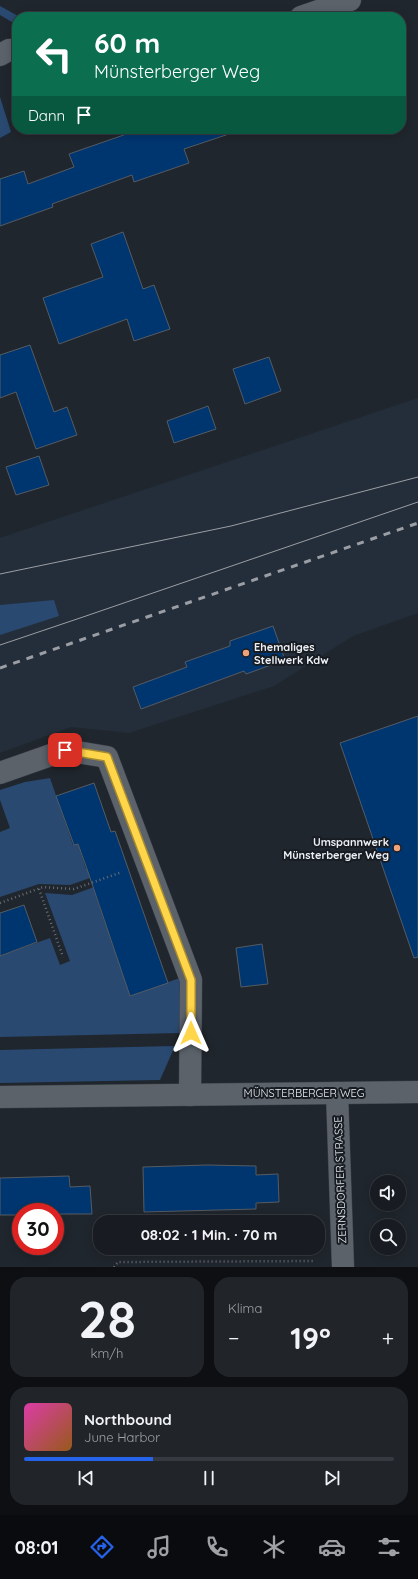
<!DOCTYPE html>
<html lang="de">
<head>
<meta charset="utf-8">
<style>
	body { margin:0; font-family:Quicksand,sans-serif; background:#21252a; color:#f1f3f6; height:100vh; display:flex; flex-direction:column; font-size:15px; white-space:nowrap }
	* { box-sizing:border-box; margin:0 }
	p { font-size:13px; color:#9fa1a5 }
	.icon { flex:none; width:22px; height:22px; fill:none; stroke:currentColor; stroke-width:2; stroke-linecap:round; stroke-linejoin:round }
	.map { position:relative; height:1267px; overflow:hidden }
	.details { display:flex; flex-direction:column; gap:10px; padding:10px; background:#0d0f13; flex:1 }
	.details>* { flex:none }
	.top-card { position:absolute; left:12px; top:12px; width:394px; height:122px; border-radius:16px; box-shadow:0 2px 10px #0003,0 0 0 1px #363a40; background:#0b6e4f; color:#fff; overflow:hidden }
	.fabs { position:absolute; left:370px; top:1175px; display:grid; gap:8px }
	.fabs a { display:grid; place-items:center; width:36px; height:36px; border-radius:50%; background:#181c22; box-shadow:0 2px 10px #0003,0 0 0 1px #363a40; font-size:20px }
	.speed { position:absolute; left:12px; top:1203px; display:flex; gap:8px; font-size:20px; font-weight:700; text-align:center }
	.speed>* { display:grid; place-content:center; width:52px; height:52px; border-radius:50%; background:#181c22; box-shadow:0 2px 10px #0003,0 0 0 1px #363a40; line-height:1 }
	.speed .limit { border:6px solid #d22; background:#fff; color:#111 }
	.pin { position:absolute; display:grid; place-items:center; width:34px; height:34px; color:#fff; margin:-17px; border-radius:8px; box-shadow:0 2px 6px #0006 }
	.me { position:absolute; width:44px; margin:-22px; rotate:0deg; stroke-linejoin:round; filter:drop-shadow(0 0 3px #0008) }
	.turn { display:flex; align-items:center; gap:14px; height:84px; padding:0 16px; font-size:18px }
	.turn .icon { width:52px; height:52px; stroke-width:2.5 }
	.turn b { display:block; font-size:28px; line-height:34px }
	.then { display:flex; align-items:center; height:38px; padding:0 16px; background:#0003; gap:8px; font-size:15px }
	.big { font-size:30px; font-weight:700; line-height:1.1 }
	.details .card { flex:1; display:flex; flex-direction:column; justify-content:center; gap:6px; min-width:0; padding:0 14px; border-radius:16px; background:#21252a }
	.details .dial { align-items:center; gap:0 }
	.dial b { font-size:52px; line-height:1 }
	.song { display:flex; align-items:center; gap:12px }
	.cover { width:48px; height:48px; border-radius:6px; background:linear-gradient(135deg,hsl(320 70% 55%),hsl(30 70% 35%)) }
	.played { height:4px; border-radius:2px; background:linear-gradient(90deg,#2563eb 35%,#363a40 35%) }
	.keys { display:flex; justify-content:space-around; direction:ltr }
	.heat { display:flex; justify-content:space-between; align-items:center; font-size:22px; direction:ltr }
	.details .tiles { flex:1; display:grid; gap:10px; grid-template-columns:1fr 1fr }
	.card:last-child { grid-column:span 2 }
	.trip { position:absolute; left:93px; top:1215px; width:232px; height:40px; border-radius:16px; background:#181c22; box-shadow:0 2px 10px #0003,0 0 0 1px #363a40; font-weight:700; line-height:40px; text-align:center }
	.menu { display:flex; height:64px; justify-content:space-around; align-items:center; background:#0a0b0e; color:#9fa1a5 }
	.menu .icon { width:28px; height:28px }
	.menu .active { color:#2563eb }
	.menu b { font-size:18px; color:#f1f3f6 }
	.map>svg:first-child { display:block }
	.built { fill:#242e3a }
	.green { fill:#294970 }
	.building { fill:#003670; stroke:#555b63 }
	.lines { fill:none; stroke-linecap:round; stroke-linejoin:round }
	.minor-casing { stroke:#3c4046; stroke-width:23 }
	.path { stroke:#696e75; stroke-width:2.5; stroke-dasharray:1 3; stroke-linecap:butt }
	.minor { stroke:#5b626a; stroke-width:22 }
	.tram { stroke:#9b9fa5; stroke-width:1 }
	.rail { stroke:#9b9fa5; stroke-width:3; stroke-dasharray:7 7; stroke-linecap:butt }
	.route-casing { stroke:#a68a30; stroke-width:10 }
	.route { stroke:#ffd54a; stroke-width:7 }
	.poi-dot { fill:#f0a279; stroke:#171c23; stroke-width:1.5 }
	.labels { text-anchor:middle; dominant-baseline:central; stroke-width:4; stroke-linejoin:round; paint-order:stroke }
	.poi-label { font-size:11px; font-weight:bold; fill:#edf0f5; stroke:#171c23; text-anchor:start }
	.street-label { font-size:11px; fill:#edf0f5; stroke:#171c23 }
</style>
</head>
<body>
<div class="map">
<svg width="418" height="1267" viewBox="0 0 418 1267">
	<rect width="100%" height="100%" fill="#20262d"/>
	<!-- built -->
	<polygon class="built" points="418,398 418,613 353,636 274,686 129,733 71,727 0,753 0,538"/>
	<!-- green -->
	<g class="green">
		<polygon points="0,6 20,17 17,17 17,25 0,15"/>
		<polygon points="0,97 11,132 0,138"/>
		<polygon points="54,600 59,616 0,635 0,605"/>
		<polygon points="50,778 73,845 78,844 86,869 124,856 127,865 70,885 39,884 0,897 0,832 10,828 0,800 0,790 25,782"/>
		<polygon points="130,874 134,884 96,897 130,995 180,978 180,1033 0,1037 0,956 50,938 60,965 70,961 45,893 72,895"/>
		<polygon points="175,1046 160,1080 0,1083 0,1050"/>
	</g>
	<!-- building -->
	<g class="building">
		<polygon points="141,129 231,129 232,133 184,149 189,163 134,182 132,175 52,204 53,207 0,226 0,179 24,171 28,184 74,167 69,154"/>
		<polygon points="123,232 143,289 154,285 170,329 134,341 127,319 59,344 43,298 103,277 91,244"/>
		<polygon points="30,345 54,412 67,407 77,435 36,449 16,392 0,398 0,355"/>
		<polygon points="269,357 281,391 245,404 233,369"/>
		<polygon points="208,406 216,429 174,443 167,421"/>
		<polygon points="39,456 49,485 16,495 6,467"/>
		<polygon points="273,626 285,660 246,674 244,671 141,709 133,687 187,667 185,662 230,646 230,641"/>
		<polygon points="418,716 418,957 414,958 340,743"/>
		<polygon points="94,783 111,832 115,831 168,983 130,996 87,869 78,844 74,845 56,796"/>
		<polygon points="24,905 37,942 0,956 0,913"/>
		<polygon points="262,944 268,984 241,987 236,948"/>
		<polygon points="207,1165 256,1166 256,1175 278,1174 279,1202 256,1203 256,1209 144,1212 143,1167"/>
		<polygon points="69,1176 70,1187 90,1186 92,1214 55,1214 55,1212 21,1212 21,1215 0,1215 0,1178"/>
	</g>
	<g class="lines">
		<!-- minor casing -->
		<g class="minor-casing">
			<g id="minor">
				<polyline points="301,17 350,0"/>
				<polyline points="0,55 9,50 17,50"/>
				<polyline points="0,773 65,750 107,757 191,980 190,1095"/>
				<polyline points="337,1093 343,1267"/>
				<polyline points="0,1097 418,1092"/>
			</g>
		</g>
		<!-- path -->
		<g class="path">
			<polyline points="39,889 63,957"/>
			<polyline points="0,903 43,887 74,889 122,872"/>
			<polyline points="114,1267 118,1262 315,1261"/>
		</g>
		<!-- minor -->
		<use href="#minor" class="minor"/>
		<!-- tram -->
		<g class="tram">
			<polyline points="0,574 231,526 418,477"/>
			<polyline points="0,645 83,617 418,502"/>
		</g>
		<!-- rail -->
		<polyline class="rail" points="0,668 418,523"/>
	</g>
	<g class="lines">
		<!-- route casing -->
		<g class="route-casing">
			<polyline id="route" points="65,750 107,757 191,980 191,1033"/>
		</g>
		<!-- route -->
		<use href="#route" class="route"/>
	</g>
	<!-- markers -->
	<g class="poi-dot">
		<circle cx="246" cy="653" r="4"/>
		<circle cx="397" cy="848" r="4"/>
	</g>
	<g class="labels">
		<!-- poi labels -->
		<g class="poi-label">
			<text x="254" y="647">Ehemaliges<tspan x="254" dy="13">Stellwerk Kdw</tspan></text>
			<text x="389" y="842" text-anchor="end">Umspannwerk<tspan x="389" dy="13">Münsterberger Weg</tspan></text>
		</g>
		<!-- street labels -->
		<g class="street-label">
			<text x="304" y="1093">MÜNSTERBERGER WEG</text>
			<text transform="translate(340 1180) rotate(-92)">ZERNSDORFER STRASSE</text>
		</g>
	</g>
</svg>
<div class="fabs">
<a><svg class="icon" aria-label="sound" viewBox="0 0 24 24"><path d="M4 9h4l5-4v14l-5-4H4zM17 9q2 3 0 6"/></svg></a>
<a><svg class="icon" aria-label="search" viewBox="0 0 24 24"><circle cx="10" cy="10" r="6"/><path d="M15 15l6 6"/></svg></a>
</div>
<div class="speed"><div class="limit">30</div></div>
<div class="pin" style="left:65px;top:750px;background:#d93025"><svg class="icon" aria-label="arrive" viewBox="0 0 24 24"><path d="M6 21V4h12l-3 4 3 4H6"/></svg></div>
<svg class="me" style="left:191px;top:1033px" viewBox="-20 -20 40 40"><path d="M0-17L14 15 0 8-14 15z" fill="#ffd54a" stroke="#fff" stroke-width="4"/></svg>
<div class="trip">08:02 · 1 Min. · 70 m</div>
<div class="top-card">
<div class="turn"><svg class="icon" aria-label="left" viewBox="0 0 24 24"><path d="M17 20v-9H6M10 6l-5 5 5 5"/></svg><div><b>60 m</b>Münsterberger Weg</div></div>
<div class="then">Dann<svg class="icon" aria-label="arrive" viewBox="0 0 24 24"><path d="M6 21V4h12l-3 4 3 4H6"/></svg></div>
</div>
</div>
<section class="details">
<div class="tiles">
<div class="card dial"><b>28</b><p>km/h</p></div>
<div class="card"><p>Klima</p>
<div class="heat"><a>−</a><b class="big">19°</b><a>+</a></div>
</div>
<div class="card">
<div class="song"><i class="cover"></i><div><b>Northbound</b><p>June Harbor</p></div></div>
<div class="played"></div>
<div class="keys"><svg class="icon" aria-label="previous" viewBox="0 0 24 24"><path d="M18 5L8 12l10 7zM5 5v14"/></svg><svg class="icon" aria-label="pause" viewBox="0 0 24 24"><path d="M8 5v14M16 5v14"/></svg><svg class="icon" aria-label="next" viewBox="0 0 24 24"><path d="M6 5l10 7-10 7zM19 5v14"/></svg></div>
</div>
</div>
</section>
<nav class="menu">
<b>08:01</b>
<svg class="icon active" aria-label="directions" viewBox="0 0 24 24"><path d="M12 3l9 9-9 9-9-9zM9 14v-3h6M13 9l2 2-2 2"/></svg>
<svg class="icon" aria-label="music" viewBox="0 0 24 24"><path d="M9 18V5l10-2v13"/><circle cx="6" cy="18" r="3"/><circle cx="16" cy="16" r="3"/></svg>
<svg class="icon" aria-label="phone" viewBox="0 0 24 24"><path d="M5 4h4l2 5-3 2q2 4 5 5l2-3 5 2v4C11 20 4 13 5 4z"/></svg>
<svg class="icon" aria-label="climate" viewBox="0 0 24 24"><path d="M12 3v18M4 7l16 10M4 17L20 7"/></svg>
<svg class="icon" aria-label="car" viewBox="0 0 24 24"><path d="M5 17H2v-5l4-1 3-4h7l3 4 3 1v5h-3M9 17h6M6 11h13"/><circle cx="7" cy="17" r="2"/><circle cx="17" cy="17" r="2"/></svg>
<svg class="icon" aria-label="filters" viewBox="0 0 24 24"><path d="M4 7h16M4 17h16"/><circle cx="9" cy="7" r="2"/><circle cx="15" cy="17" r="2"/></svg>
</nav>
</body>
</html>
